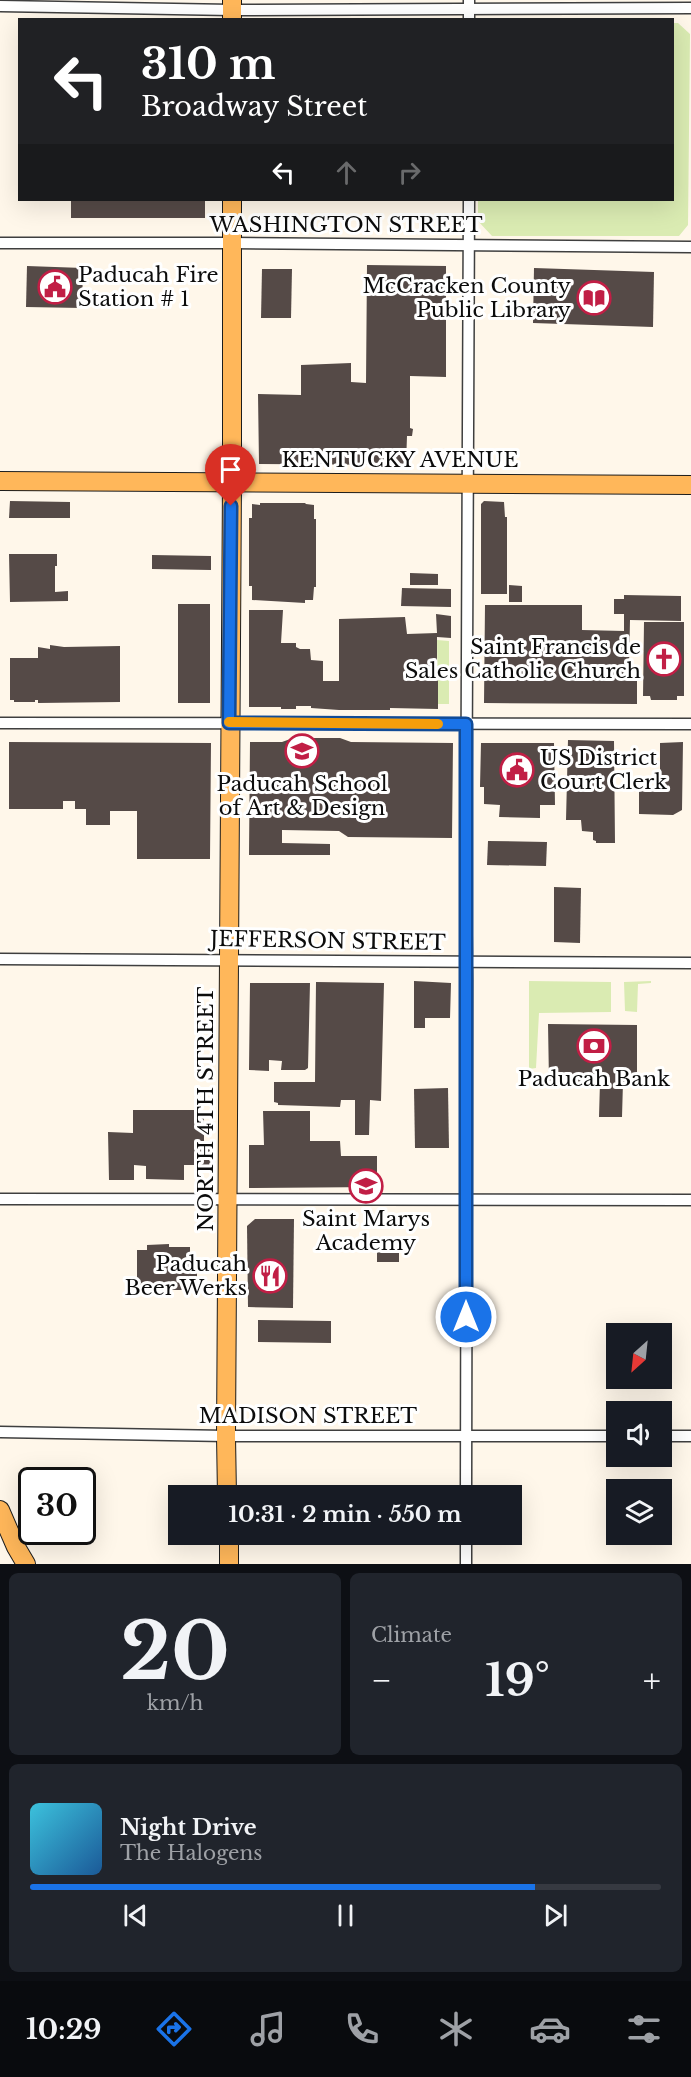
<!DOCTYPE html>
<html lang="en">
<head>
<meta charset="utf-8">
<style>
	body { margin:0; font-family:"Libre Baskerville",serif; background:#20242c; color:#f1f3f6; height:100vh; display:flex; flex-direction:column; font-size:22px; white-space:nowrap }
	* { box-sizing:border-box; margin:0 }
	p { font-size:20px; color:#9ea1a6 }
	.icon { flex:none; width:33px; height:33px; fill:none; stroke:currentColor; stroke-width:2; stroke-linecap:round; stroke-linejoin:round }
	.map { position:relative; height:1564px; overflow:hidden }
	.sheet { display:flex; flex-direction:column; gap:9px; padding:9px; background:#0d0f14; flex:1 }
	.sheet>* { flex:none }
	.banner { position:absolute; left:18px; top:18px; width:656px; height:183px; border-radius:0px; box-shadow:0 6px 24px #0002; background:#202124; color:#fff; overflow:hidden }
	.needle { width:39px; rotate:207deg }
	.fabs { position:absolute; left:606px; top:1323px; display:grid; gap:12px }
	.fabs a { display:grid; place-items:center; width:66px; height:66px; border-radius:0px; background:#171b24; box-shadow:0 6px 24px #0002; font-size:30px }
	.speed { position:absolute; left:18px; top:1467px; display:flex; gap:12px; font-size:30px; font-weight:700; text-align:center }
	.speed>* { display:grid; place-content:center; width:78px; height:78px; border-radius:50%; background:#171b24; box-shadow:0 6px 24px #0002; line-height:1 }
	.speed .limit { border:3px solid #111; border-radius:9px; background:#fff; color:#111 }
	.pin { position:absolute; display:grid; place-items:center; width:51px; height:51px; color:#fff; margin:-62px -26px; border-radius:50% 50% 50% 0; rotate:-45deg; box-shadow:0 0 6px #0007 }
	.pin .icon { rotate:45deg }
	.me { position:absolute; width:66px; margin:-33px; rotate:0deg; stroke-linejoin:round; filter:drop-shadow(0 0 4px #0008) }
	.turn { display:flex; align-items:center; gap:21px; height:126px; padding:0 24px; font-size:27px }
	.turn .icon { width:78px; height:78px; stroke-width:2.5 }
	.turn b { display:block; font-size:42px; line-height:51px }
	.lanes { display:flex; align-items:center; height:57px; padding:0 24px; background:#0003; justify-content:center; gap:30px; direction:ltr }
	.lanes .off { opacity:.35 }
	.big { font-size:45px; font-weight:700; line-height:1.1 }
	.sheet .widget { flex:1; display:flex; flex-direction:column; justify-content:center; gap:9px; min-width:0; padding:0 21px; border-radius:9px; background:#20242c }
	.sheet .dial { align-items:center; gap:0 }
	.dial b { font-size:78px; line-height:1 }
	.song { display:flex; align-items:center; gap:18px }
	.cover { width:72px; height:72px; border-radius:9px; background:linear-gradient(135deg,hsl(190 70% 55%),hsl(210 70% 35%)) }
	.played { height:6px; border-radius:3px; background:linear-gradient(90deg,#1a73e8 80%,#363941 80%) }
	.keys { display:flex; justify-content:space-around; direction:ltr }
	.heat { display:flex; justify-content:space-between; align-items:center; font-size:33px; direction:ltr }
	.sheet .tiles { flex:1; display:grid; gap:9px; grid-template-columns:1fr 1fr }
	.widget:last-child { grid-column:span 2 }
	.trip { position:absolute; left:168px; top:1485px; width:354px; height:60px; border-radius:0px; background:#171b24; box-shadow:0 6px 24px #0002; font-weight:700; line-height:60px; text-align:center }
	.menu { display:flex; height:96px; justify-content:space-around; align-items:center; background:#090b0e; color:#9ea1a6 }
	.menu .icon { width:42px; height:42px }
	.menu .current { color:#1a73e8 }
	.menu b { font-size:27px; color:#f1f3f6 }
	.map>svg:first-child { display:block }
	.green { fill:#daebb2 }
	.building { fill:#554a47 }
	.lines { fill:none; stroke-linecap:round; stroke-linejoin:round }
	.street-casing { stroke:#3f3f3f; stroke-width:13 }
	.primary-casing { stroke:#1d1d1d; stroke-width:20 }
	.street { stroke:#fff; stroke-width:10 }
	.primary { stroke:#ffb75a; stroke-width:18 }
	.route-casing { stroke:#114b97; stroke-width:15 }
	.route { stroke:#1a73e8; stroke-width:10 }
	.slow { stroke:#f59e0b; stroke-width:10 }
	.labels { text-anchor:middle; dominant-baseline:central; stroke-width:6; stroke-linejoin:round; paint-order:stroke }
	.street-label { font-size:21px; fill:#0c0c0c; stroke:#fff }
	.poi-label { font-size:21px; fill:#0c0c0c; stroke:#fff; text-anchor:end }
</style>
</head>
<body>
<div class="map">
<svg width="691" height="1564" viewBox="0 0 691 1564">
	<rect width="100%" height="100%" fill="#fff7ea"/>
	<!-- green -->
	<g class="green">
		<polygon points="672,23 678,23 690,34 688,225 679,236 492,236 478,221 478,200 672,200"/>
		<polygon points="437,640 449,641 449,704 438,704"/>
		<polygon points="529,981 611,982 611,1012 539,1013 536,1068 529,1069"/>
		<polygon points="651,981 651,983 638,984 637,1012 625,1011 624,982"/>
	</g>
	<!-- building -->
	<g class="building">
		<rect x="71" y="200" width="134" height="18"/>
		<polygon points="367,265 446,266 446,377 410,376 410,428 413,429 412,436 407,436 406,465 259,464 258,394 301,395 301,365 351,363 351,382 366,383"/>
		<polygon points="27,266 83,268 82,308 26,307"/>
		<polygon points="534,268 654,272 653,327 533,323"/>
		<polygon points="262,269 292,269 291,318 261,318"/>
		<polygon points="10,501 70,502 70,518 9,518"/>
		<polygon points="484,501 504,502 505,517 507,517 507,594 481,594 481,504"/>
		<polygon points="260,503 305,503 306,504 314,505 314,519 316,519 316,587 314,587 313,600 305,600 305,603 252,600 252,586 249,586 249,518 252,518 252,504 260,505"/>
		<polygon points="9,554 57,554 57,566 55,566 55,592 68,591 68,601 10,602"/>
		<polygon points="152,555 211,556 211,570 152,569"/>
		<polygon points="410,573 438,574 438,585 410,585"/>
		<polygon points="509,585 522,586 522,602 509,602"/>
		<polygon points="402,588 451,589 451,607 401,606"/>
		<polygon points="624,595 681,596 681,621 630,620 629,669 637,669 637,704 484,703 485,605 582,605 582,630 624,631 624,614 614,614 614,599 624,599"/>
		<rect x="178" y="604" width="32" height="99"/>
		<polygon points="249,610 283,610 281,643 296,643 296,647 300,649 310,649 311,660 323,661 323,681 339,681 339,619 405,617 407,634 437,633 436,614 451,616 451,638 437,637 437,670 407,669 407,680 438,680 438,709 390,708 390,710 339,710 311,708 311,706 296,706 296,709 281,709 281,707 249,707"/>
		<polygon points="644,622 684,622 684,696 677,696 677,700 651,700 650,696 643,696"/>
		<polygon points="50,645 64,647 120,646 120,702 38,703 38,700 35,700 35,702 14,702 14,700 10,700 10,658 38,658 38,647 50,649"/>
		<polygon points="293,738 340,738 351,742 453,743 452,838 348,837 339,831 282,830 282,843 330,844 330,855 249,855 250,742 282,742"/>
		<polygon points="568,740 614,741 615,843 596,843 596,841 593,840 593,832 582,831 581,820 566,820"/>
		<polygon points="9,742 211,743 210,859 137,859 137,811 110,811 110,825 86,825 86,809 75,809 75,801 63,801 63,809 9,809"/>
		<polygon points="683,742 682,810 673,815 639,814 639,790 660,790 660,743"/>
		<polygon points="481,743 554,743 555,805 540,805 540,818 499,817 500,805 484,804 484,787 480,787"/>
		<polygon points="488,841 547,842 546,866 487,865"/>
		<polygon points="554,887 581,888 580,943 554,942"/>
		<polygon points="414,981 451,983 450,1018 425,1018 425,1028 414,1028"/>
		<polygon points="316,982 384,983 381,1101 370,1100 369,1135 355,1135 355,1100 341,1100 340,1107 278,1105 278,1103 274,1102 274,1082 315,1082"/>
		<polygon points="250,983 310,983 308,1068 305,1070 281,1070 282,1061 269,1060 269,1071 249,1070"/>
		<polygon points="548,1024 637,1025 637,1082 623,1082 622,1117 599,1117 600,1082 549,1081"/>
		<polygon points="448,1088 449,1148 415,1148 414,1089"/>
		<polygon points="133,1110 198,1110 197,1114 204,1115 204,1142 202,1142 202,1146 210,1146 211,1165 184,1165 184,1180 146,1179 146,1166 134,1165 134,1180 109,1180 108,1132 133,1133"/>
		<polygon points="263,1111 310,1111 310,1141 340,1141 341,1156 377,1156 377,1187 249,1188 249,1145 264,1145"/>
		<polygon points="255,1219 294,1219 293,1308 248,1307 247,1226"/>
		<rect x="377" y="1237" width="22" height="25"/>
		<polygon points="169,1244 169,1247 190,1247 190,1261 197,1261 197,1281 190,1281 190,1290 137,1290 137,1250 147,1250 147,1245"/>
		<polygon points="258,1320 331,1321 331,1343 258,1342"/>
	</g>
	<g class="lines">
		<!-- street casing -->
		<g class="street-casing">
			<g id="street">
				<polyline points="0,6 232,10 691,8"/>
				<polyline points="469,20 469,0"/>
				<polyline points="0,243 231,243 691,247"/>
				<polyline points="0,723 691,724"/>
				<polyline points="0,959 691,963"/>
				<polyline points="0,1199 691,1200"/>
				<polyline points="0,1432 226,1436 616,1436"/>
				<polyline points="662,1436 691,1436"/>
				<polyline points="466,1496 467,980 466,889 469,200"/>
				<polyline points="466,1564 466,1534"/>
			</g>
		</g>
		<!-- primary casing -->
		<g class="primary-casing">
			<g id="primary">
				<polyline points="232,20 232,0"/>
				<polyline points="0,481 691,485"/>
				<polyline points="227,1496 226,1436 232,482 232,200"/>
				<polyline points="0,1510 16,1547 26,1564"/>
				<polyline points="229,1534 229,1564"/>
			</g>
		</g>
		<!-- street -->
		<use href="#street" class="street"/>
		<!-- primary -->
		<use href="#primary" class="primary"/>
	</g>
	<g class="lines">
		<!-- route casing -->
		<g class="route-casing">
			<polyline id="route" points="231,506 229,723 466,724 466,1317"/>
		</g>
		<!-- route -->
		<use href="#route" class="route"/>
		<!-- slow -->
		<polyline class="slow" points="229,722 438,724"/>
	</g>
	<!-- icons -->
	<defs>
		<g id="civic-ring" transform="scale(1.725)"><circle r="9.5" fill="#fff" stroke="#c11e45" stroke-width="1.5"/><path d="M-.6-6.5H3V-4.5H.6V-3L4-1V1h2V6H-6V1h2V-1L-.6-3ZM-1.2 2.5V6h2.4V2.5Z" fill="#c11e45"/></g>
		<g id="library-ring" transform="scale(1.725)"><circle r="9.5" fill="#fff" stroke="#c11e45" stroke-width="1.5"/><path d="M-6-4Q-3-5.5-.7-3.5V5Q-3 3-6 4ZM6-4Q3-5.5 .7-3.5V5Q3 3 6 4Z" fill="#c11e45"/></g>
		<g id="church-ring" transform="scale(1.725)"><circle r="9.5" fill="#fff" stroke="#c11e45" stroke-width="1.5"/><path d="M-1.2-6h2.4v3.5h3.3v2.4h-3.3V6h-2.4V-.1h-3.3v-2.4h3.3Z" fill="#c11e45"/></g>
		<g id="university-ring" transform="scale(1.725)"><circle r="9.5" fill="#fff" stroke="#c11e45" stroke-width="1.5"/><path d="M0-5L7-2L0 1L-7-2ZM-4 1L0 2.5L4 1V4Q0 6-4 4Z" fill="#c11e45"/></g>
		<g id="bank-ring" transform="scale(1.725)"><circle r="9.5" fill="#fff" stroke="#c11e45" stroke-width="1.5"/><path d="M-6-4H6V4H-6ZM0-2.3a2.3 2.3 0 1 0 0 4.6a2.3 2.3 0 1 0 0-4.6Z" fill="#c11e45"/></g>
		<g id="school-ring" transform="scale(1.725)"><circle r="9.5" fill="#fff" stroke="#c11e45" stroke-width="1.5"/><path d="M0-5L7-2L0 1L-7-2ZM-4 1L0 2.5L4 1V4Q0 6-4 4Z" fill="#c11e45"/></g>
		<g id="restaurant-ring" transform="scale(1.725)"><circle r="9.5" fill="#fff" stroke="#c11e45" stroke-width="1.5"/><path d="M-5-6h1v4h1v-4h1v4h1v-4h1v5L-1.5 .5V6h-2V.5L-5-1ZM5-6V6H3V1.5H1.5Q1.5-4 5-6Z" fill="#c11e45"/></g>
	</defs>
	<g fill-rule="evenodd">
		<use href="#civic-ring" x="55" y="287"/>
		<use href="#library-ring" x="594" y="298"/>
		<use href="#church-ring" x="664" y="659"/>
		<use href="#university-ring" x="302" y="751"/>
		<use href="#civic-ring" x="517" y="770"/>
		<use href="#bank-ring" x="594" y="1046"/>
		<use href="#school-ring" x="366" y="1186"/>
		<use href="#restaurant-ring" x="270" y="1276"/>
	</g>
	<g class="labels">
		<!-- street labels -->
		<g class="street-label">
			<text x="346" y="225">WASHINGTON STREET</text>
			<text x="400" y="460">KENTUCKY AVENUE</text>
			<text transform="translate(328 941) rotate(1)">JEFFERSON STREET</text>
			<text transform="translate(206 1109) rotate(-90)">NORTH 4TH STREET</text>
			<text x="308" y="1416">MADISON STREET</text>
		</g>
		<!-- poi labels -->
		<g class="poi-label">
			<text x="78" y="275" text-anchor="start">Paducah Fire<tspan x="78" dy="24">Station # 1</tspan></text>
			<text x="571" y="286">McCracken County<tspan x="571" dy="24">Public Library</tspan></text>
			<text x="641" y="647">Saint Francis de<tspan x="641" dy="24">Sales Catholic Church</tspan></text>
			<text x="540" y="758" text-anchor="start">US District<tspan x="540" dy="24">Court Clerk</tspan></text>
			<text x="302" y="784" text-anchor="middle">Paducah School<tspan x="302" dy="24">of Art &amp; Design</tspan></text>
			<text x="594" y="1079" text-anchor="middle">Paducah Bank</text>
			<text x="366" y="1219" text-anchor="middle">Saint Marys<tspan x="366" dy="24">Academy</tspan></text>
			<text x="247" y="1264">Paducah<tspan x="247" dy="24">Beer Werks</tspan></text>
		</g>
	</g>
</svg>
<div class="fabs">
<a><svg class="needle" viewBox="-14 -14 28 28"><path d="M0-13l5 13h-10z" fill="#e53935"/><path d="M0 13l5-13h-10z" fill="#9ea1a6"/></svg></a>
<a><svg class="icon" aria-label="sound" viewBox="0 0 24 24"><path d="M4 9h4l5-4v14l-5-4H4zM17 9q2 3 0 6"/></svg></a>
<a><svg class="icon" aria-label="layers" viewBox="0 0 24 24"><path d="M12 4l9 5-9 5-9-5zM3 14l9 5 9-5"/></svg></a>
</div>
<div class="speed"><div class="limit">30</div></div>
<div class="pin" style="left:231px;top:506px;background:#d93025"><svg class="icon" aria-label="arrive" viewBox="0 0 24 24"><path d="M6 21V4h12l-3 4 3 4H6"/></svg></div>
<svg class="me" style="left:466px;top:1317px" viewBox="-20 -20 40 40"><circle r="17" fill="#1a73e8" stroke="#fff" stroke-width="3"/><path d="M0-11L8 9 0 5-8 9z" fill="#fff"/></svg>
<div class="trip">10:31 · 2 min · 550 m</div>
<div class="banner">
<div class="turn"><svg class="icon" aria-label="left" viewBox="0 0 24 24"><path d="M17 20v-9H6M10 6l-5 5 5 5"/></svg><div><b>310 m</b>Broadway Street</div></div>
<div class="lanes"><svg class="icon" aria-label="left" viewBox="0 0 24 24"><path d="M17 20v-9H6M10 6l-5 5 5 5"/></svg><svg class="icon off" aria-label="ahead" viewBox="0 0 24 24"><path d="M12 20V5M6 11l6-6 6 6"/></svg><svg class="icon off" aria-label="right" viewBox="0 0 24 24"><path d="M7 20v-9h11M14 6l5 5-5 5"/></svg></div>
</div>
</div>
<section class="sheet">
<div class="tiles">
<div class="widget dial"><b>20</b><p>km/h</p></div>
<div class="widget"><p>Climate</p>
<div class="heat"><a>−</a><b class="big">19°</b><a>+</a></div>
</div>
<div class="widget">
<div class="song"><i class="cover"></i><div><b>Night Drive</b><p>The Halogens</p></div></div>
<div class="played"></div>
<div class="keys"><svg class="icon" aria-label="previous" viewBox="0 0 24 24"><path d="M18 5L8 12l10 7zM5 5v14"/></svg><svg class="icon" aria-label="pause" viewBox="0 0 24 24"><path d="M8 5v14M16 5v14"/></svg><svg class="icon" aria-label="next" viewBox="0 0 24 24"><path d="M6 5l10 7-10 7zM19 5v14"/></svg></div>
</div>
</div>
</section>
<nav class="menu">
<b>10:29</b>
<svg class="icon current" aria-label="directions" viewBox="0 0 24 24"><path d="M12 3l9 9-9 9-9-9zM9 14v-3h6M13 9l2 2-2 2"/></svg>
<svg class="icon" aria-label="music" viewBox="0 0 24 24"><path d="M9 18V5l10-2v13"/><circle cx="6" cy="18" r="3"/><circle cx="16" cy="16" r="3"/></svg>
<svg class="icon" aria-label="phone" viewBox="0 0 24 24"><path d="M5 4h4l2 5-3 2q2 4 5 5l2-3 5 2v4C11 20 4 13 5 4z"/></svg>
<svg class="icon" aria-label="climate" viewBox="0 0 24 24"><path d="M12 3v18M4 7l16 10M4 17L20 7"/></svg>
<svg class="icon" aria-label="car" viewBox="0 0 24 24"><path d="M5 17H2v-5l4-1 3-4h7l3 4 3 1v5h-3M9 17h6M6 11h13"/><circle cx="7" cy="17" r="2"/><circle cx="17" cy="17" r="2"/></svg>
<svg class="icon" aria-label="filters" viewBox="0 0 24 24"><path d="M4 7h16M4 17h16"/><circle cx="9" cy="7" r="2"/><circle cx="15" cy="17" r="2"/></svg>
</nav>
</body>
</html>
